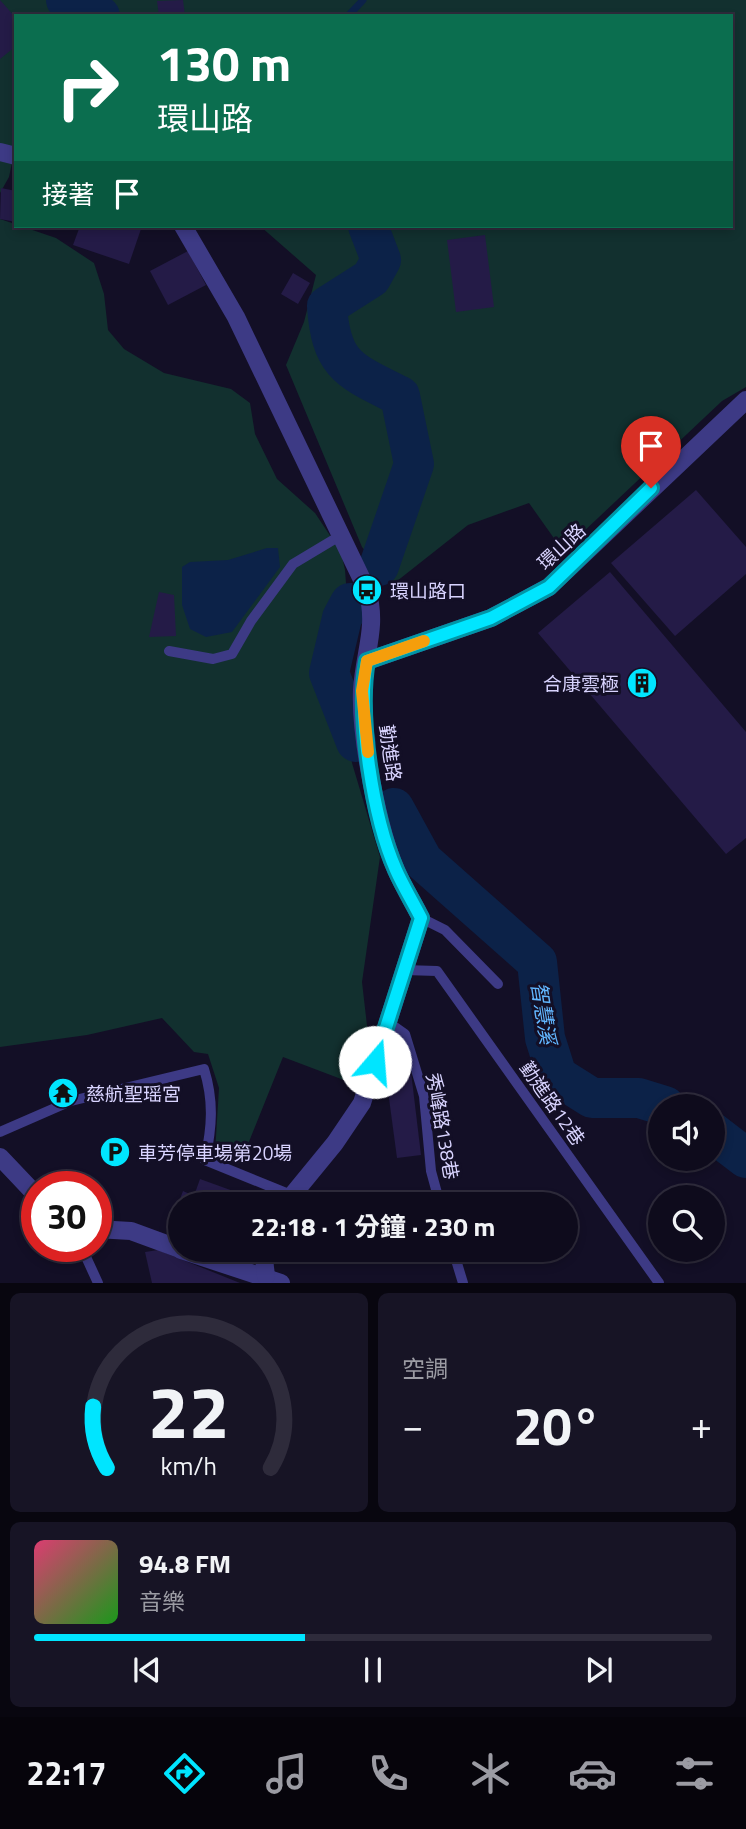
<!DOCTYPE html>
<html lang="zh-TW">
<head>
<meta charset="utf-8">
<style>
	body { margin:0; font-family:"Titillium Web","Noto Sans TC",sans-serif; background:#171425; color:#f1f3f6; height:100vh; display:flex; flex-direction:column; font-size:26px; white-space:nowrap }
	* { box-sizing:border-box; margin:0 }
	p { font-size:23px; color:#9b9ba3 }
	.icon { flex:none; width:38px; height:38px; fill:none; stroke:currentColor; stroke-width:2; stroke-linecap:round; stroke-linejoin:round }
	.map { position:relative; height:1283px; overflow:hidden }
	.details { display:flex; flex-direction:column; gap:10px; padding:10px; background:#08060f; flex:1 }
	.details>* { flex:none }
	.guide { position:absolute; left:14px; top:14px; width:719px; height:214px; border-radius:0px; box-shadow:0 4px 10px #0003,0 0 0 2px #2e2b3b; background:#0b6e4f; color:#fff; overflow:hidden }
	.buttons { position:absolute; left:648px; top:1094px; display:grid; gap:14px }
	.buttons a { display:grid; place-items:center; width:77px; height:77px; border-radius:50%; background:#0e0b1c; box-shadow:0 4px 10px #0003,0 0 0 2px #2e2b3b; font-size:35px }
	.speed { position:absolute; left:21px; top:1171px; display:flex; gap:14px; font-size:35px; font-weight:700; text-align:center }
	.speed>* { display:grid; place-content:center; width:91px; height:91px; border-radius:50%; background:#0e0b1c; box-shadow:0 4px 10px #0003,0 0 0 2px #2e2b3b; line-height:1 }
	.speed .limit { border:10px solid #d22; background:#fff; color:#111 }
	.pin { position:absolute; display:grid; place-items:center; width:60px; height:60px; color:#fff; margin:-72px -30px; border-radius:50% 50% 50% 0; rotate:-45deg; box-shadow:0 0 7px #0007 }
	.pin .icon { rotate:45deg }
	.me { position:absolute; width:77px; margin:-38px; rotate:18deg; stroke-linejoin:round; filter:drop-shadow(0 0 5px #0008) }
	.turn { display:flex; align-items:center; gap:24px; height:147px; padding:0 28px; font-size:32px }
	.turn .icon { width:91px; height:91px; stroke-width:2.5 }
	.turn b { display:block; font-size:49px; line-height:60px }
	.then { display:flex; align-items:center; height:66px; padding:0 28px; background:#0003; gap:14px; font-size:26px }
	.big { font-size:52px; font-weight:700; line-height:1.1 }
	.details .widget { flex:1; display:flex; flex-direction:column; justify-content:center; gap:10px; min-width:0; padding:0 24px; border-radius:10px; background:#171425 }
	.details .dial { align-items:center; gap:0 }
	.dial svg { height:182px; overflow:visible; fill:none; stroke:#2e2b3b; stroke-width:7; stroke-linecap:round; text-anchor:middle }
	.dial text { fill:#f1f3f6; stroke:none }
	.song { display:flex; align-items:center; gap:21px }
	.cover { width:84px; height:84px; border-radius:10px; background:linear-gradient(135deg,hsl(340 70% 55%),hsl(120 70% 35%)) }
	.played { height:7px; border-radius:4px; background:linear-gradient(90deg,#00e5ff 40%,#2e2b3b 40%) }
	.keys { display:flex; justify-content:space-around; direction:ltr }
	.heat { display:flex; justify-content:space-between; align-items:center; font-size:38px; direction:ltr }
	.details .tiles { flex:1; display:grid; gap:10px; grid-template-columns:1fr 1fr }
	.widget:last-child { grid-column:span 2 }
	.trip { position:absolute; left:168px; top:1192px; width:410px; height:70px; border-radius:35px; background:#0e0b1c; box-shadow:0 4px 10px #0003,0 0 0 2px #2e2b3b; font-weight:700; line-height:70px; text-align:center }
	.dock { display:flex; height:112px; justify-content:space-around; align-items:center; background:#06040b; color:#9b9ba3 }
	.dock .icon { width:49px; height:49px }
	.dock .on { color:#00e5ff }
	.dock b { font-size:32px; color:#f1f3f6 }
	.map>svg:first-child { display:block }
	.green { fill:#12302f }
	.water { fill:#0c2248 }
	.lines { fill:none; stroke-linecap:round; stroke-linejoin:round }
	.stream { stroke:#0c2248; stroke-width:7 }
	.river { stroke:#0c2248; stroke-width:40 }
	.building { fill:#241b47 }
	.lane { stroke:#3d3a85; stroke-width:10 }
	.street { stroke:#3d3a85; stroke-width:18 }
	.route-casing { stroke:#0095a6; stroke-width:18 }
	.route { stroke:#00e5ff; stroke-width:12 }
	.slow { stroke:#f59e0b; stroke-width:12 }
	.labels { text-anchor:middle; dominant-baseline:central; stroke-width:6; stroke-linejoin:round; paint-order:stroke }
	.street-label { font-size:19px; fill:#d9d4ff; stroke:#130f26 }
	.poi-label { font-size:19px; fill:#d9d4ff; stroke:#130f26; text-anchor:start }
	.water-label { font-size:21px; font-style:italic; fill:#62b6ff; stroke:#130f26 }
</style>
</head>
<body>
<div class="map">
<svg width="746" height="1283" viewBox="0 0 746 1283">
	<rect width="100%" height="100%" fill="#130f26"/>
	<!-- green -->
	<g class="green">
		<polygon points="0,0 746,0 746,387 722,401 563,551 529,503 468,525 392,585 362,547 286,365 304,322 316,275 260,226 732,226 732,16 16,16 16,144 9,177 0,193"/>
		<polygon points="0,219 56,238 94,263 104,294 108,330 124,349 164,373 231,389 250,403 255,434 277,479 315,513 341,552 345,570 350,636 340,686 352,763 380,857 362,982 369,1043 357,1085 283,1057 240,1164 215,1153 219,1088 208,1054 194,1052 162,1018 87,1035 0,1047"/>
	</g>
	<!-- water -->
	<polygon class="water" points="267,548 278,548 280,567 232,632 206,637 190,629 182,605 182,567 190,562 228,560"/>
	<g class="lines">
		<!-- stream -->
		<polyline class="stream" points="348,16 363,0"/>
		<!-- river -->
		<g class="river">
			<polyline points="66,0 100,16"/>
			<path d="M368,226L381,260L371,278L327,306C331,366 350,371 400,396L414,464L379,566"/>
			<polyline points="350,603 342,618 329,673 356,742"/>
			<polyline points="394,808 423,861 537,962 545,1038 557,1076 592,1098 639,1098 665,1106"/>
			<polyline points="712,1132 746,1158"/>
		</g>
	</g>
	<!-- building -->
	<g class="building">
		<polygon points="0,0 16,18 16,46 0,59"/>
		<polygon points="183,0 185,16 159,16 157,1"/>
		<polygon points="1,188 16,191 16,222 0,219"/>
		<polygon points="80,226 142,226 129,264 73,245"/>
		<polygon points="485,235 494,307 456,312 447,240"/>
		<polygon points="188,251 206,285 168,305 150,271"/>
		<polygon points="293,273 310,283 298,304 281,294"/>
		<polygon points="696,490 746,547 746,574 675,636 611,563"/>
		<polygon points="610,572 746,732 746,838 726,854 538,633"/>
		<polygon points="159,592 174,595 176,636 149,637"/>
		<polygon points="411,1072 421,1155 397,1158 386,1076"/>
		<polygon points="200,1179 247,1196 244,1204 180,1204 180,1224 172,1221 183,1191 194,1196"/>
		<polygon points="158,1250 240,1283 152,1283 145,1252"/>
	</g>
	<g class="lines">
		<!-- lane -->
		<g class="lane">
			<polyline points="169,651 213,659 232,654 251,621 293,564 343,534"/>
			<polyline points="421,918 445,930 498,984"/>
			<polyline points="404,970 437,971 659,1283"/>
			<polyline points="388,1022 405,1034 424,1096 431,1171 440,1204"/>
			<path d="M0,1132L71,1101L204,1069C214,1101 212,1127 205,1160L291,1195"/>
			<polyline points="81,1246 98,1283"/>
			<polyline points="453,1250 463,1283"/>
		</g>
		<!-- street -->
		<g class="street">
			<polyline points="0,152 16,156"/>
			<path d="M183,226L236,317L367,590C378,627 364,653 362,690C360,736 378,829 396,870C403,886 413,902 421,918L362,1103L335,1143L285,1204"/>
			<polyline points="367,661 491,618 549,587 746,400"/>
			<polyline points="0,1157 37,1196"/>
			<polyline points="96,1229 131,1231 180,1249"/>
			<polyline points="181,1250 281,1283"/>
			<polyline points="263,1250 266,1276"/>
		</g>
	</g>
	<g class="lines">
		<!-- route casing -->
		<g class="route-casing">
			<path id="route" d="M375,1062L421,918C413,902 403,886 396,870C373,818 357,716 367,661L491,618L549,587L651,488"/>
		</g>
		<!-- route -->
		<use href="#route" class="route"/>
		<!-- slow -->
		<polyline class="slow" points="368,752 362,691 367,661 424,641"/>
	</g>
	<!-- icons -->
	<defs>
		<g id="bus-disc" transform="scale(1.575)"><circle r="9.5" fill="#00e5ff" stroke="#130f26"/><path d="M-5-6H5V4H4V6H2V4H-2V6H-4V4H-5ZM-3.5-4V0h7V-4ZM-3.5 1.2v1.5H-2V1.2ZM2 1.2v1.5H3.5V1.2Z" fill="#111"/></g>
		<g id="building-disc" transform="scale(1.575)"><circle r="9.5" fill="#00e5ff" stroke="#130f26"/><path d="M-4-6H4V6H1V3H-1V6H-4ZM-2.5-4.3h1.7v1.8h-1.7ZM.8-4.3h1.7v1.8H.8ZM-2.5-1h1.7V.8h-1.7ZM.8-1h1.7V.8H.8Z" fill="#111"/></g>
		<g id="temple-disc" transform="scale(1.575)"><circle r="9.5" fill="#00e5ff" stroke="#130f26"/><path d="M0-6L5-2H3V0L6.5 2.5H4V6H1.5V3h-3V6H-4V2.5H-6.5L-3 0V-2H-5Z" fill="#111"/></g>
		<g id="parking-disc" transform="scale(1.575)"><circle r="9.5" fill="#00e5ff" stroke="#130f26"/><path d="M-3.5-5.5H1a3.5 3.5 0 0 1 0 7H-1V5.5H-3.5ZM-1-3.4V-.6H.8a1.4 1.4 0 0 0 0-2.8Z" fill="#111"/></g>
	</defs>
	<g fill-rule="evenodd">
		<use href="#bus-disc" x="367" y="590"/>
		<use href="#building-disc" x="642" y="683"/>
		<use href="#temple-disc" x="63" y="1093"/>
		<use href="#parking-disc" x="115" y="1152"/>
	</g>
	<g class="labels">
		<!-- street labels -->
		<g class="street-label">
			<text transform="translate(561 546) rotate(-43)">環山路</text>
			<text transform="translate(391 753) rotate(82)">勤進路</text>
			<text transform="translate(553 1103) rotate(55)">勤進路12巷</text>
			<text transform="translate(443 1126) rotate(80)">秀峰路138巷</text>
		</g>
		<!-- poi labels -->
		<g class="poi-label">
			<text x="390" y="590">環山路口</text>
			<text x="619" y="683" text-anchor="end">合康雲極</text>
			<text x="86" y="1093">慈航聖瑶宮</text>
			<text x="138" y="1152">車芳停車場第20場</text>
		</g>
		<!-- water labels -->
		<g class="water-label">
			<text transform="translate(544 1013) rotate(81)">智慧溪</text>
		</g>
	</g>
</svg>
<div class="buttons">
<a><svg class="icon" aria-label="sound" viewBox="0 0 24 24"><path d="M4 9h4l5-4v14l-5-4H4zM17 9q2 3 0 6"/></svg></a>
<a><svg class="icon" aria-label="search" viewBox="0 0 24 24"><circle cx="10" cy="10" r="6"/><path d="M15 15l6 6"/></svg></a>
</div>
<div class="speed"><div class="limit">30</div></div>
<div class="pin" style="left:651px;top:488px;background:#d93025"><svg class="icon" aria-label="arrive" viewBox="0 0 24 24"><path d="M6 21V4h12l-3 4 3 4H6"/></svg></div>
<svg class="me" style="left:375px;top:1062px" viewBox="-20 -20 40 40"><circle r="19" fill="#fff"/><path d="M0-13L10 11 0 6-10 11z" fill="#00e5ff"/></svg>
<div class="trip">22:18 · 1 分鐘 · 230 m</div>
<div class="guide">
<div class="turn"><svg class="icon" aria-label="right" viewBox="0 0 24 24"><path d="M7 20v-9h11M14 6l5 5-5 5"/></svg><div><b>130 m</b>環山路</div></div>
<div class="then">接著<svg class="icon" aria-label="arrive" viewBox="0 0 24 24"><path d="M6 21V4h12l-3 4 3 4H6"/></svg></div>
</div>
</div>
<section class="details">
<div class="tiles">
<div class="widget dial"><svg viewBox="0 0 100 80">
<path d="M14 69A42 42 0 1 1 86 69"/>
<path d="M14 69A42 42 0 0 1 8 42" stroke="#00e5ff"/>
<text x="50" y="56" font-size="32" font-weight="700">22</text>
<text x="50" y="72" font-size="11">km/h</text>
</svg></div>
<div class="widget"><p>空調</p>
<div class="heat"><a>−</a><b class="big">20°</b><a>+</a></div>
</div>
<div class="widget">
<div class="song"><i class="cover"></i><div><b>94.8 FM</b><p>音樂</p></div></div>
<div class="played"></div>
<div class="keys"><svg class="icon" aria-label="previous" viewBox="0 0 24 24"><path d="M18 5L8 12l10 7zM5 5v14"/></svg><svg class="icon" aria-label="pause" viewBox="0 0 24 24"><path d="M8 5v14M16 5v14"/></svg><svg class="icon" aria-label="next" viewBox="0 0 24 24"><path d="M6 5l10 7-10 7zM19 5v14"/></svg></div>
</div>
</div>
</section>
<nav class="dock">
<b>22:17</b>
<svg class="icon on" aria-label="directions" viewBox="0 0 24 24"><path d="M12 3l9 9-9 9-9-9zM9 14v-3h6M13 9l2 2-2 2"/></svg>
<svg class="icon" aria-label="music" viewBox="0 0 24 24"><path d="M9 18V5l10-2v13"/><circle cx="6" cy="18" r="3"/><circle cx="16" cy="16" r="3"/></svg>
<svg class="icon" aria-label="phone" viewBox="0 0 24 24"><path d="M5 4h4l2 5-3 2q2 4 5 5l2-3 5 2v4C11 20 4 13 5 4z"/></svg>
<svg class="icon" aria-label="climate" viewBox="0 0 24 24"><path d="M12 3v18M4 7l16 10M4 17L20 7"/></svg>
<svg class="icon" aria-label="car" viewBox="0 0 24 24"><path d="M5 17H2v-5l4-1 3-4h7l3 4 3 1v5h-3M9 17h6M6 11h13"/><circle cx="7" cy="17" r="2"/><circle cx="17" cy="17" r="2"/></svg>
<svg class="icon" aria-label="filters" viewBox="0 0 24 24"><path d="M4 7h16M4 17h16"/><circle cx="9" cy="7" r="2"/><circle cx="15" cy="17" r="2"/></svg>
</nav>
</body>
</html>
